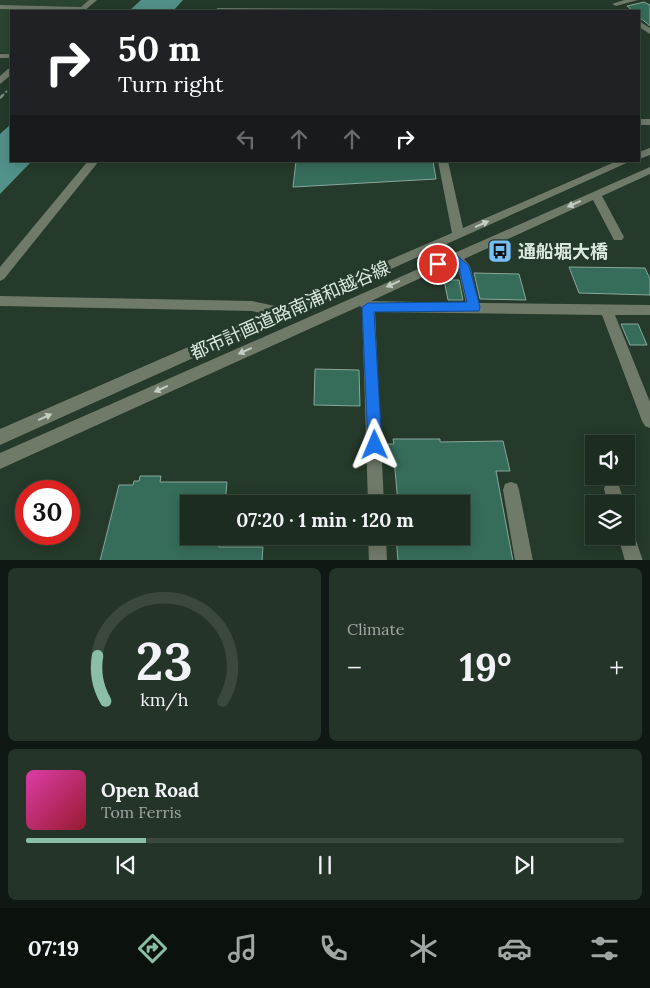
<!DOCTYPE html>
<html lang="en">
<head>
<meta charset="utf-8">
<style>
	body { margin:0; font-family:Lora,"Noto Sans JP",serif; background:#253429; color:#f1f3f6; height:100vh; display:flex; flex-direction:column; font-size:19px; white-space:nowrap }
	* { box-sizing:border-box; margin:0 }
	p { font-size:16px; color:#a0a7a5 }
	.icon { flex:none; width:28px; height:28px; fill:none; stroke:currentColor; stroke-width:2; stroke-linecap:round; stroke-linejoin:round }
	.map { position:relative; height:560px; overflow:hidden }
	.drawer { display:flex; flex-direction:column; gap:8px; padding:8px; background:#0f1812; flex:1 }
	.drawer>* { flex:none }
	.guide { position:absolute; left:10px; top:10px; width:630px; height:152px; border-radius:0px; box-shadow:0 2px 12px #0003,0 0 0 1px #3a483e; background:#202124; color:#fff; overflow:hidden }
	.fabs { position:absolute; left:585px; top:435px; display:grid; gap:10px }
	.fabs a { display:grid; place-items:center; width:50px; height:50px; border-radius:0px; background:#1c2c20; box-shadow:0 2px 12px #0003,0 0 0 1px #3a483e; font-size:25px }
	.speed { position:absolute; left:15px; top:480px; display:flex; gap:10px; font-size:25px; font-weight:700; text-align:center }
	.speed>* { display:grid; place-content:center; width:65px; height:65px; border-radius:50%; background:#1c2c20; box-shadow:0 2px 12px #0003,0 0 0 1px #3a483e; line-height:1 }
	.speed .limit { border:8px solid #d22; background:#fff; color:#111 }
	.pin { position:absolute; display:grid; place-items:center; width:42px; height:42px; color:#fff; margin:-21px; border:2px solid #fff; border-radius:50%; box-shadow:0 1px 5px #0007 }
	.me { position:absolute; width:55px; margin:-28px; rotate:359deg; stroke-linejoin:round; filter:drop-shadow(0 0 4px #0008) }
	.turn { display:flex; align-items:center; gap:18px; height:105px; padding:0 25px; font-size:22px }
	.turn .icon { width:65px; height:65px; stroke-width:2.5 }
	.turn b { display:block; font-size:35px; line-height:42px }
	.lanes { display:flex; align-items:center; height:48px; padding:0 25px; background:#0003; justify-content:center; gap:25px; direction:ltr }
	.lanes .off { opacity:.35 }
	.big { font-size:38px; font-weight:700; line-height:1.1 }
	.drawer .tile { flex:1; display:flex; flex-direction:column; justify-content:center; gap:8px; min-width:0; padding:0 18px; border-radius:8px; background:#253429 }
	.drawer .dial { align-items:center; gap:0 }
	.dial svg { height:130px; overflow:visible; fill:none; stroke:#3a483e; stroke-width:7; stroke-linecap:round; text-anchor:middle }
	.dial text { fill:#f1f3f6; stroke:none }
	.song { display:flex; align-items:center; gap:15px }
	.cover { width:60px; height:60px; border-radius:8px; background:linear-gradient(135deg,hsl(320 70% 55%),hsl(350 70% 35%)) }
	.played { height:5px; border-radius:2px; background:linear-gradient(90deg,#8abfa5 20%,#3a483e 20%) }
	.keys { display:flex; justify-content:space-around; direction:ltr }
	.heat { display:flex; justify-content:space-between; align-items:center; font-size:28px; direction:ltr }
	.drawer .tiles { flex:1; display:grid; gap:8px; grid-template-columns:1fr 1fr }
	.tile:last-child { grid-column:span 2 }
	.trip { position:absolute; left:180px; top:495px; width:290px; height:50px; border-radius:0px; background:#1c2c20; box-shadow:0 2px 12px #0003,0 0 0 1px #3a483e; font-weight:700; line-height:50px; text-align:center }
	.tab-bar { display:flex; height:80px; justify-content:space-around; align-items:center; background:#0b120d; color:#a0a7a5 }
	.tab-bar .icon { width:35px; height:35px }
	.tab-bar .selected { color:#8abfa5 }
	.tab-bar b { font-size:22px; color:#f1f3f6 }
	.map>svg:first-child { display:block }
	.built { fill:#2a4530 }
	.water { fill:#53918b }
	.building { fill:#366c5a; stroke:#88a89c }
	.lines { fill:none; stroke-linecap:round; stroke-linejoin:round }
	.path-far1 { stroke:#7b8c7f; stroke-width:2; stroke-dasharray:3 2; stroke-linecap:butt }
	.path { stroke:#7b8c7f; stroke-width:2.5; stroke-dasharray:4 2; stroke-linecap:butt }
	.minor { fill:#707a69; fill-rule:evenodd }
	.oneway { fill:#c1cdc2 }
	.route { fill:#1a73e8; stroke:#114b97 }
	.labels { text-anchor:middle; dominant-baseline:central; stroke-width:5; stroke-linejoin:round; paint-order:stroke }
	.poi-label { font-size:18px; font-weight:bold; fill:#dce9df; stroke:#253a2a; text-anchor:start }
	.street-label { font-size:18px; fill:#dce9df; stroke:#253a2a }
</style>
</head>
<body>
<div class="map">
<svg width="650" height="561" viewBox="0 0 650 561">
	<rect width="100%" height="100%" fill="#253a2a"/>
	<!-- built -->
	<g class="built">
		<polygon points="0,0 89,0 81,7 0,5"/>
		<polygon points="0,9 68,11 11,11 11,54 0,53"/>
	</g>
	<!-- water -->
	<g class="water">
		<polygon points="141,0 183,0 173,11 129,11"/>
		<polygon points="11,124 11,161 32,161 0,194 0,134"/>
	</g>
	<!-- building -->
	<g class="building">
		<polygon points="644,2 650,5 650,26 639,17 639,11 633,11 627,6"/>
		<polygon points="296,161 433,161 436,179 293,187"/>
		<polygon points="569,267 645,268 650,279 650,295 579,293"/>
		<polygon points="474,273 519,274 526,300 480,299"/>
		<polygon points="444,280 459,280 463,300 448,300"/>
		<polygon points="621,324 638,324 647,345 630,345"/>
		<polygon points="315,369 359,370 360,406 314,405"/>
		<polygon points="393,439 440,439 440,442 503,441 510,471 496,471 513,561 398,561 396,536 461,536 461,504 398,504 394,458 389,458 388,444 394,444"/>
		<polygon points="140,476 161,476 160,482 227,482 225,504 189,504 189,536 221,536 219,547 263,547 262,561 100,561 119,485 133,485 134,481 139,481"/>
	</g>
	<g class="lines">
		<!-- path-far1 -->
		<polyline class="path-far1" points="2,96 7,91"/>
		<!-- path -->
		<polyline class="path" points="0,98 3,95"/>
		<!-- minor -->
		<g class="minor">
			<polygon points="89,0 97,0 84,11 0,9 0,5 81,7"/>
			<polygon points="624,0 638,0 616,6 612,4"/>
			<polygon points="220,8 440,9 444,11 217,11 217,8"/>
			<polygon points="639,21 650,28 650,34 639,27"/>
			<rect x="0" y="54" width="11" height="4"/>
			<polygon points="8,69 11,69 11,75 0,84 0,76"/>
			<rect x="639" y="119" width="11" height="6"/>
			<polygon points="650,148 650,155 639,159 639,152"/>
			<polygon points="88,161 99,161 4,279 0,281 0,267"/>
			<polygon points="438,161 448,161 463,228 617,161 631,161 0,445 0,429 264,314 252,311 0,306 0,296 252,301 280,307 452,233"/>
			<path d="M650,167V174L602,196L624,237L622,240H614L593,200L464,259L470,266L479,303L650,305V315H615L650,402V428L645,426L642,421L602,315L375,312L384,504H368L362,308L360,306L0,469V453ZM453,263L458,268L466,303L371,301Z"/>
			<polygon points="612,481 618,483 625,504 608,504 604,489 606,483"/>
			<polygon points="511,482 517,484 519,490 533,561 515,561 503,490 505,484"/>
			<polygon points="626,526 632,529 643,561 625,561 618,536 626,536"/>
			<polygon points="368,536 386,536 387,561 369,561"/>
		</g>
	</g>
	<!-- one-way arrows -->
	<defs><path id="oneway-solid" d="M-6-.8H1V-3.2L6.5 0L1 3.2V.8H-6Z" transform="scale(1.25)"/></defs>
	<g class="oneway">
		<use href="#oneway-solid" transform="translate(574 204) rotate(156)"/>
		<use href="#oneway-solid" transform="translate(482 224) rotate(-24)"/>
		<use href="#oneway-solid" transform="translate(393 284) rotate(156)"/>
		<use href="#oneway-solid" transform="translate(245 351) rotate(156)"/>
		<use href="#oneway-solid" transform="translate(161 389) rotate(156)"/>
		<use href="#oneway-solid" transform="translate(45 417) rotate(-24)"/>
	</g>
	<!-- route -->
	<polygon class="route" points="454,253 469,266 480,307 479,311 374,312 382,445 380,450 375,452 370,450 368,445 362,307 368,303 467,302 459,268 453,262 438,268 433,264 434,261"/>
	<!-- icons -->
	<defs>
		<g id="bus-square" transform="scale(1.25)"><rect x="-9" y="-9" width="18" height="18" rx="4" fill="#77bff7" stroke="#253a2a"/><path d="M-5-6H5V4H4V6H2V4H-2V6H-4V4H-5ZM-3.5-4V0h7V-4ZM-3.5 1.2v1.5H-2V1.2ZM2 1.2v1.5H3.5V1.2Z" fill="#111"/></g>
	</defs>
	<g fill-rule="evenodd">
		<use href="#bus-square" x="500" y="251"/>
	</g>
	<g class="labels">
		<!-- poi labels -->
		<g class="poi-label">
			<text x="518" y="251">通船堀大橋</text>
		</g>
		<!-- street labels -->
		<g class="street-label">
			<text transform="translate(290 310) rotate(-24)">都市計画道路南浦和越谷線</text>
		</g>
	</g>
</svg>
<div class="fabs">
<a><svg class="icon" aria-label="sound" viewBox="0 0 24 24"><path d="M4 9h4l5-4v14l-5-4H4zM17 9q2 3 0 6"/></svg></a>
<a><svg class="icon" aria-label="layers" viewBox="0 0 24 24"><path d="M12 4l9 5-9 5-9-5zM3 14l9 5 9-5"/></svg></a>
</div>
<div class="speed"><div class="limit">30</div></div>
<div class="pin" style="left:438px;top:264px;background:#d93025"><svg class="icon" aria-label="arrive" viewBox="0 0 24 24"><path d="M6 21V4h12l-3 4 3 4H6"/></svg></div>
<svg class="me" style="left:375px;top:445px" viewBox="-20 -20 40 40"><path d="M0-17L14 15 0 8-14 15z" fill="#1a73e8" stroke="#fff" stroke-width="4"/></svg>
<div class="trip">07:20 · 1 min · 120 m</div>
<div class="guide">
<div class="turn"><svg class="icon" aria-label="right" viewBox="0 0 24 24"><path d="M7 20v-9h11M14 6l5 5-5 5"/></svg><div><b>50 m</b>Turn right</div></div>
<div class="lanes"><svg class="icon off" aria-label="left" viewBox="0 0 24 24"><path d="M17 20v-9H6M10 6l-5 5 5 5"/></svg><svg class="icon off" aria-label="ahead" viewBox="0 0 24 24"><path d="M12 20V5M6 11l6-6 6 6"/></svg><svg class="icon off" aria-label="ahead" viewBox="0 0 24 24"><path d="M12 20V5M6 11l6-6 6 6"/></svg><svg class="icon" aria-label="right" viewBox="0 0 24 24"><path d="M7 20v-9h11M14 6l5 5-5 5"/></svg></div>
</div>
</div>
<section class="drawer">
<div class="tiles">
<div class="tile dial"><svg viewBox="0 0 100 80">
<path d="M14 69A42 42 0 1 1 86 69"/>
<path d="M14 69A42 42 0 0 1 9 41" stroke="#8abfa5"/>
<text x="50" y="56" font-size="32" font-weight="700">23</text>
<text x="50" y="72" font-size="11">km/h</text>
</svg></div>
<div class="tile"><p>Climate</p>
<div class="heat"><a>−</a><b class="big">19°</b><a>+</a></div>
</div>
<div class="tile">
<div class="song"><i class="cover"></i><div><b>Open Road</b><p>Tom Ferris</p></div></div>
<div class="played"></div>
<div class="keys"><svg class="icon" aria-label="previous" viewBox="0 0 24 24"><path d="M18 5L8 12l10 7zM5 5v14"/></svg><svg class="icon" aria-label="pause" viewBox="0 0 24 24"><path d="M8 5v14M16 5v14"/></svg><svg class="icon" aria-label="next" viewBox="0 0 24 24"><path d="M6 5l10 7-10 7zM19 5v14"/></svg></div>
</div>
</div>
</section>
<nav class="tab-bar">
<b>07:19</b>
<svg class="icon selected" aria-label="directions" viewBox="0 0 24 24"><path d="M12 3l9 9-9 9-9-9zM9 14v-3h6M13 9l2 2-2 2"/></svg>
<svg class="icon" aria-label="music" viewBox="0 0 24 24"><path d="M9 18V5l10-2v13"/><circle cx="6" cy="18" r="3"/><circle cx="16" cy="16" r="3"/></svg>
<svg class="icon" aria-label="phone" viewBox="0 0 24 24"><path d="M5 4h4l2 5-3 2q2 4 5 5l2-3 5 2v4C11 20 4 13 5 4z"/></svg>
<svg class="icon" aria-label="climate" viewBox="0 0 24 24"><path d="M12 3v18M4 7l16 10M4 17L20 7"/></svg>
<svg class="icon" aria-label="car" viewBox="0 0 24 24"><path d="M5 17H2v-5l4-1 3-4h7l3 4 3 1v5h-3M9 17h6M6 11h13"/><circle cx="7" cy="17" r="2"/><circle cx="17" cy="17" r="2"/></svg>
<svg class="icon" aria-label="filters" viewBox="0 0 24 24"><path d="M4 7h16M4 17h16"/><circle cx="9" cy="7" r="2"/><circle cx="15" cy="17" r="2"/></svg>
</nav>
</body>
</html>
